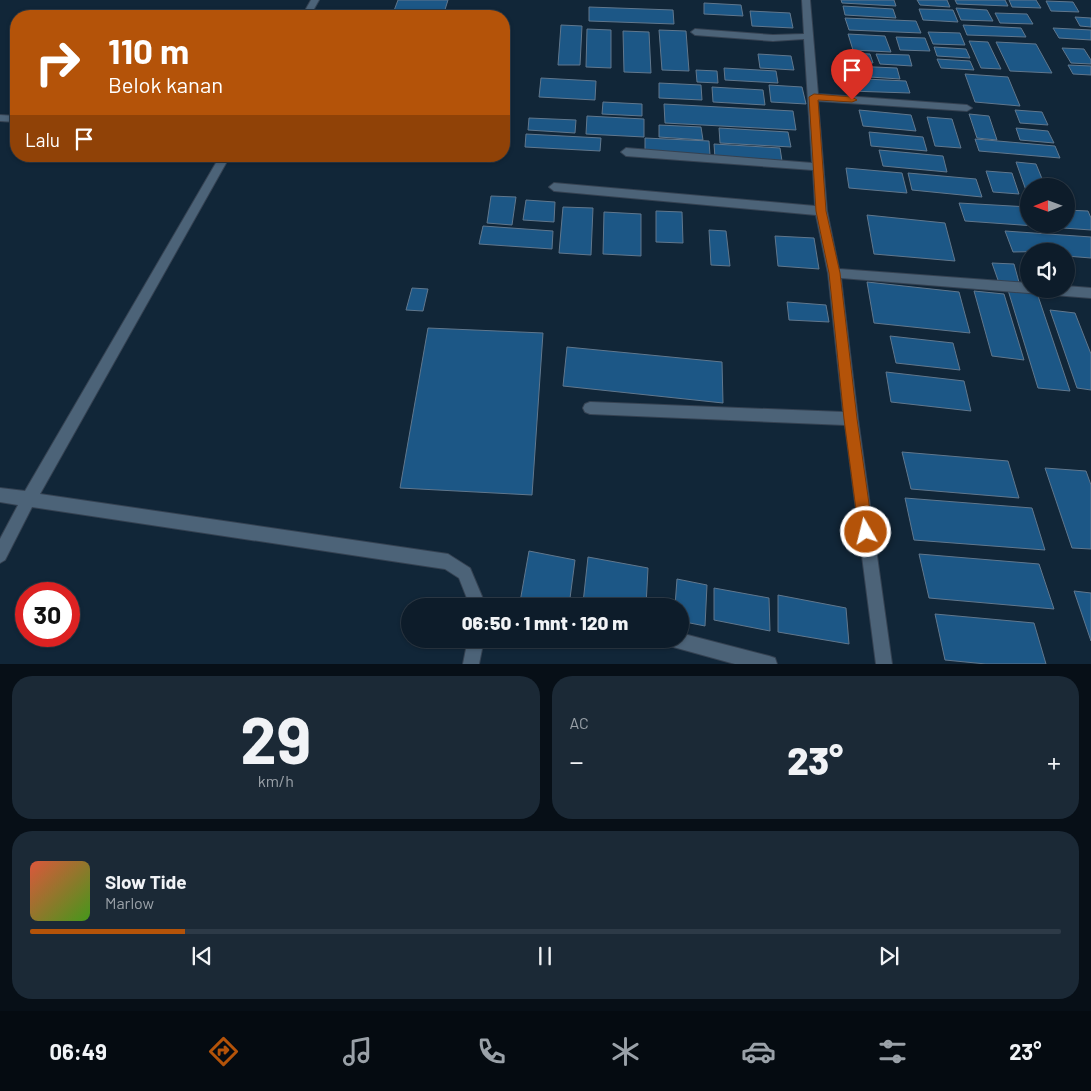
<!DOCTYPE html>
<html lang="id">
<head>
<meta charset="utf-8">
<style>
	body { margin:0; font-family:Barlow,sans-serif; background:#1b2936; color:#f1f3f6; height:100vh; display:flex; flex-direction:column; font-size:19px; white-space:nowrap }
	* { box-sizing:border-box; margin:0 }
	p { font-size:16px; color:#9aa1a8 }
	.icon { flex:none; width:28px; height:28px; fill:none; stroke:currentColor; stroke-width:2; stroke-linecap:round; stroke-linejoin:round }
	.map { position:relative; height:664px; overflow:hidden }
	.details { display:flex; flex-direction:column; gap:12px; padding:12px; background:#070f17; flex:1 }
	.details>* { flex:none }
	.top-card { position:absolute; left:10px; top:10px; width:500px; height:152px; border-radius:20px; box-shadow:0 1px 4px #0004,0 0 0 1px #2d3a47; background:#b45309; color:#fff; overflow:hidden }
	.needle { width:32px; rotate:269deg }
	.buttons { position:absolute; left:1020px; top:178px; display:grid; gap:10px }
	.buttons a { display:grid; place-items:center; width:55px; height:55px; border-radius:50%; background:#0d1c2a; box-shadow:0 1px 4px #0004,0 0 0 1px #2d3a47; font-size:25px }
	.speed { position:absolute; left:15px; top:582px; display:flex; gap:10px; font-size:25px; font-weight:700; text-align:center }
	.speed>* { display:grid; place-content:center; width:65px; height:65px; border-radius:50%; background:#0d1c2a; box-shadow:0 1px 4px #0004,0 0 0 1px #2d3a47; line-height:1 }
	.speed .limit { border:8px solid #d22; background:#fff; color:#111 }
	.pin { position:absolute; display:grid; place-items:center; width:42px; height:42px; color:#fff; margin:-51px -21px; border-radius:50% 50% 50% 0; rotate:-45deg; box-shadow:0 0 5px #0007 }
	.pin .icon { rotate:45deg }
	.me { position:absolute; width:55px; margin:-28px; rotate:352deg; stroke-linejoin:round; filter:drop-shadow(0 0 4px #0008) }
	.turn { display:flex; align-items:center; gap:18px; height:105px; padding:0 15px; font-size:22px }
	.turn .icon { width:65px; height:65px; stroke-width:2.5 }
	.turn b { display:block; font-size:35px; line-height:42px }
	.then { display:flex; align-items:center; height:48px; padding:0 15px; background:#0003; gap:10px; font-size:19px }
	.big { font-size:38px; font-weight:800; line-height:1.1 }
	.details .card { flex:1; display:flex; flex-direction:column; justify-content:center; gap:8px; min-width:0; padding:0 18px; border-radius:20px; background:#1b2936 }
	.details .dial { align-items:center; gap:0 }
	.dial b { font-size:65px; line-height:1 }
	.song { display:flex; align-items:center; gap:15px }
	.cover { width:60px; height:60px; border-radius:8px; background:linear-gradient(135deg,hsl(10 70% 55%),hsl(100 70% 35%)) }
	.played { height:5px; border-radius:2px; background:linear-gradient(90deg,#b45309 15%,#2d3a47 15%) }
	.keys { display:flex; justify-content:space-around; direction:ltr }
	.heat { display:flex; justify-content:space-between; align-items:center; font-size:28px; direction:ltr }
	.details .tiles { flex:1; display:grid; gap:12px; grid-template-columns:1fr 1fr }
	.card:last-child { grid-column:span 2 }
	.trip { position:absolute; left:401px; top:598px; width:288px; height:50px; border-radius:25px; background:#0d1c2a; box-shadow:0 1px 4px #0004,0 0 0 1px #2d3a47; font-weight:800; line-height:50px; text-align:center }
	.dock { display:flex; height:80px; justify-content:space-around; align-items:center; background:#050b11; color:#9aa1a8 }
	.dock .icon { width:35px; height:35px }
	.dock .on { color:#b45309 }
	.dock b { font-size:22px; color:#f1f3f6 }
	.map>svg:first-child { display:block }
	.building { fill:#1c5786; stroke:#60778d }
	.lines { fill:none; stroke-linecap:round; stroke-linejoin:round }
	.minor-casing { stroke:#354252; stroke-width:2 }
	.minor { fill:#4c6378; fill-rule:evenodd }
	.route { fill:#b45309; stroke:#753606 }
</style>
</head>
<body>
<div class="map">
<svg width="1091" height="664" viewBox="0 0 1091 664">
	<rect width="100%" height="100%" fill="#112638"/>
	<!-- building -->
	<g class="building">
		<polygon points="398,0 448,0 443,16 392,16"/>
		<polygon points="841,0 894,0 896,6 842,3"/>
		<polygon points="917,0 947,0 950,7 920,5"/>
		<polygon points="955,0 1005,0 1008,6 957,4"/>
		<polygon points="1009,0 1036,0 1041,8 1012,7"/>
		<polygon points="1046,1 1073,2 1079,12 1051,11"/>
		<polygon points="704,3 741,5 743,16 704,14"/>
		<polygon points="843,6 893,9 896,18 845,15"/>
		<polygon points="589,7 673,10 674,24 589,21"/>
		<polygon points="956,8 987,10 993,21 961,20"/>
		<polygon points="919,9 953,10 958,22 923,20"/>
		<polygon points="750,11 790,13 793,28 752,26"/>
		<polygon points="995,13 1027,14 1033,24 1000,23"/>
		<polygon points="1075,17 1091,18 1091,27 1080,26"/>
		<polygon points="845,18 916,21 921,33 849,30"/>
		<polygon points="561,25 582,26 580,65 558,65"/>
		<polygon points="963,25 1021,28 1026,37 967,35"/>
		<polygon points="1053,28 1091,30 1091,40 1059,38"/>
		<polygon points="587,29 611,30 611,68 586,67"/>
		<polygon points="659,30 686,31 689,71 662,70"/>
		<polygon points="623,31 649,32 651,73 624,72"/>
		<polygon points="928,32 960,33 965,45 933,44"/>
		<polygon points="848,34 885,36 891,52 853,50"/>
		<polygon points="896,37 925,38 930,51 900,50"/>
		<polygon points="969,41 988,42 1001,69 981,68"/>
		<polygon points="996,42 1036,44 1052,73 1010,71"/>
		<polygon points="934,47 966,49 970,58 937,56"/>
		<polygon points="1062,48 1084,49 1091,60 1091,64 1071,63"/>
		<polygon points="846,53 870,54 873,63 848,62"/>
		<polygon points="758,54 791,56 794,70 760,68"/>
		<polygon points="876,54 909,55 912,66 880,64"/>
		<polygon points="937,59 970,61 974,70 941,68"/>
		<polygon points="1068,65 1091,66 1091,75 1073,74"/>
		<polygon points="852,66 897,68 900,79 855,76"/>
		<polygon points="724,68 776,71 778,83 725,80"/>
		<polygon points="696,70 717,71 718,83 697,82"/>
		<polygon points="965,74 1008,77 1020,106 975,102"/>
		<polygon points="541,78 596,81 595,100 539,97"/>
		<polygon points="845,78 906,81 910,93 849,91"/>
		<polygon points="659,83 701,85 702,100 659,98"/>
		<polygon points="769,85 802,87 806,104 771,102"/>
		<polygon points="712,87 763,90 765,105 713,102"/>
		<polygon points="603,102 642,104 642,116 602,114"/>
		<polygon points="664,104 793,111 796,130 665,123"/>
		<polygon points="859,110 911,115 916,131 863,126"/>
		<polygon points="1015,110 1042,112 1048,125 1020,123"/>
		<polygon points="969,114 989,116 997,140 977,138"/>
		<polygon points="587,116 644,119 644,137 586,134"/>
		<polygon points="927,117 952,119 961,148 935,146"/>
		<polygon points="529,118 576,120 575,133 528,130"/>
		<polygon points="659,125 701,127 703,140 659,137"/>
		<polygon points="719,128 788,132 791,147 720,143"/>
		<polygon points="1016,128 1048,131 1054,143 1020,140"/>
		<polygon points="869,132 923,137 927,151 871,146"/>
		<polygon points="526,134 601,138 600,151 525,147"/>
		<polygon points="645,138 709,141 710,155 645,151"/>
		<polygon points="975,139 1055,146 1060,158 979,151"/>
		<polygon points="714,144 780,148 782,161 715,158"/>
		<polygon points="879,150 943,156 947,172 883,166"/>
		<polygon points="1016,162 1036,164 1045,186 1029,186 1028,196"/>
		<polygon points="846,168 902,173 907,193 849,188"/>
		<polygon points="986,171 1012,173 1019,194 993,192"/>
		<polygon points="908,173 976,179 982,197 912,190"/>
		<polygon points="491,196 516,197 512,225 487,223"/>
		<polygon points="526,200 555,202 554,222 523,220"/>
		<polygon points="959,203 1029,207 1029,224 1066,224 1066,210 1088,211 1091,218 1091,230 965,221"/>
		<polygon points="563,207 593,208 591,255 559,253"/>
		<polygon points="656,211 682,212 683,243 656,242"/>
		<polygon points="604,212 641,214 641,256 603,254"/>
		<polygon points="867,215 945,223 955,261 874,254"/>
		<polygon points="483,226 553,231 552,249 479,244"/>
		<polygon points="709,230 726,231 730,266 711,265"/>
		<polygon points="1005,231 1091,237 1091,258 1066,256 1066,251 1013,252"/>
		<polygon points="775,236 814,238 819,269 778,266"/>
		<polygon points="992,263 1014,264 1020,286 999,283"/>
		<polygon points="867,282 959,292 970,333 874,323"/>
		<polygon points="412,288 428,289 423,311 406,310"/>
		<polygon points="1008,290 1037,293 1070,391 1038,388"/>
		<polygon points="974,291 1004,294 1024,360 992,356"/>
		<polygon points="787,302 826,305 829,322 789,320"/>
		<polygon points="1050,310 1075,313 1091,354 1091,390 1077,388"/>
		<polygon points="428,328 543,333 532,495 400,488"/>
		<polygon points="890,336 953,343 960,370 896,363"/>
		<polygon points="567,347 722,362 723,403 563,386"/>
		<polygon points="886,372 964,381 971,411 891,402"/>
		<polygon points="902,452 1008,461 1019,498 911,489"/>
		<polygon points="1045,468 1086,471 1091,485 1091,549 1072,548"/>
		<polygon points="905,498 1032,508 1045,550 914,540"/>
		<polygon points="529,551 575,560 569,606 545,606 520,602"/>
		<polygon points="919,554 1039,564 1054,609 929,598"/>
		<polygon points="588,557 648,568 646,606 602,606 583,603"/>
		<polygon points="677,579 707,585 705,626 680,621 680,606 675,606"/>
		<polygon points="714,588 769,598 770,631 714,620"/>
		<polygon points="1074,591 1091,593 1091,641"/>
		<polygon points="778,595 846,608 849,644 778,632"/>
		<polygon points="935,614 1034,623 1046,664 986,664 945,660"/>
	</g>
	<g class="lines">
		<!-- minor casing -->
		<g class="minor-casing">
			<g id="minor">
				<polygon points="311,0 319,0 310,16 302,16"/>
				<polygon points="802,0 810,0 818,94 967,105 972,108 967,111 818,101 827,211 839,269 1029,283 1029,289 1066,289 1066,286 1091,288 1091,298 841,278 858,419 892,664 876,664 845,425 590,414 585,412 583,408 585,404 590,402 843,412 828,273 816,215 554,191 549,187 554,183 815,206 813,170 626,156 621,152 626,148 812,163 804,39 773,41 695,35 691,32 695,29 773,35 804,34"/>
				<polygon points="0,115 16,116 16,122 0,121"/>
				<polygon points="220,156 230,156 40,494 448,554 470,568 486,606 470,606 459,578 445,569 32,507 5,560 0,563 0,539 18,505 0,502 0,488 25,491"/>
				<polygon points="680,633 769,656 775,658 777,664 735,664 666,645 664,639 680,639"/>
				<polygon points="468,639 484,639 479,664 463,664"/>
			</g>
		</g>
		<!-- minor -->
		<use href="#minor" class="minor"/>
	</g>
	<!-- route -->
	<polygon class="route" points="814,94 852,97 857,100 852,102 818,100 826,211 840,273 857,419 873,532 871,537 866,539 861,537 859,532 844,419 829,273 816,211 809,97"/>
</svg>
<div class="buttons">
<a><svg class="needle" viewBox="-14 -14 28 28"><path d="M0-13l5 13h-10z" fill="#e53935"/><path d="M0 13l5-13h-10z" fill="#9aa1a8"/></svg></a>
<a><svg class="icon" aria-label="sound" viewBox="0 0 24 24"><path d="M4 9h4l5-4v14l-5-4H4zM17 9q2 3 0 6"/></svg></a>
</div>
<div class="speed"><div class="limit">30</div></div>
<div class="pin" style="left:852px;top:100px;background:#d93025"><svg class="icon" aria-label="arrive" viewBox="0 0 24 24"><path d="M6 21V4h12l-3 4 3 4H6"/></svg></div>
<svg class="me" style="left:866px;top:532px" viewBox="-20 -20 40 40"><circle r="17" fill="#b45309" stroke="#fff" stroke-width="3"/><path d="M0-11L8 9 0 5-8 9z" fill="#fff"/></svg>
<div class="trip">06:50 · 1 mnt · 120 m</div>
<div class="top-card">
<div class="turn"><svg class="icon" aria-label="right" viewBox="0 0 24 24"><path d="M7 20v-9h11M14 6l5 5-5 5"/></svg><div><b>110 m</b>Belok kanan</div></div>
<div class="then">Lalu<svg class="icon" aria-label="arrive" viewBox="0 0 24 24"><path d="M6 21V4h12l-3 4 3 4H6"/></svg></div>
</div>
</div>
<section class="details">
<div class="tiles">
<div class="card dial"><b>29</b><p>km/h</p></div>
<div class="card"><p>AC</p>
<div class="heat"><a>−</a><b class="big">23°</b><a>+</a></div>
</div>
<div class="card">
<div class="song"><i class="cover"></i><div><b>Slow Tide</b><p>Marlow</p></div></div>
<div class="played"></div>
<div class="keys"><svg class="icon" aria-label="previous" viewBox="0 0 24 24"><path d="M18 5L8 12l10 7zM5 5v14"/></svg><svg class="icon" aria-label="pause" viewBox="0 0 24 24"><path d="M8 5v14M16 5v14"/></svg><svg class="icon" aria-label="next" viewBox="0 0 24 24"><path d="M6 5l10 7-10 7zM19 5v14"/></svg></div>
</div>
</div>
</section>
<nav class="dock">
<b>06:49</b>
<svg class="icon on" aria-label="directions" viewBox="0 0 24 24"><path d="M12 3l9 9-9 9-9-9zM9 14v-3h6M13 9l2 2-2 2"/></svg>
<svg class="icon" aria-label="music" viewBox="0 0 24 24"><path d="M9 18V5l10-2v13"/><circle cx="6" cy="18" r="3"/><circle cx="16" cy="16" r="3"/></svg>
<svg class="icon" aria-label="phone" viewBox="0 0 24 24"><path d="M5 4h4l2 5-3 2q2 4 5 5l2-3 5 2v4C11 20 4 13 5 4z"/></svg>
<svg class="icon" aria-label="climate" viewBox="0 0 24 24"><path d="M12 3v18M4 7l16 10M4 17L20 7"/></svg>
<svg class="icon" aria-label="car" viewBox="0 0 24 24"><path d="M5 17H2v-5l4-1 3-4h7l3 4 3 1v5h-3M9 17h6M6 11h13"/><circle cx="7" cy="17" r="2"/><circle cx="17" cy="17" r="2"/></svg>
<svg class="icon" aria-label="filters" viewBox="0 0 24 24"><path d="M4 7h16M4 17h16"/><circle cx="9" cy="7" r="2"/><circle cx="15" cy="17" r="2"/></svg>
<b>23°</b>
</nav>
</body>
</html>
